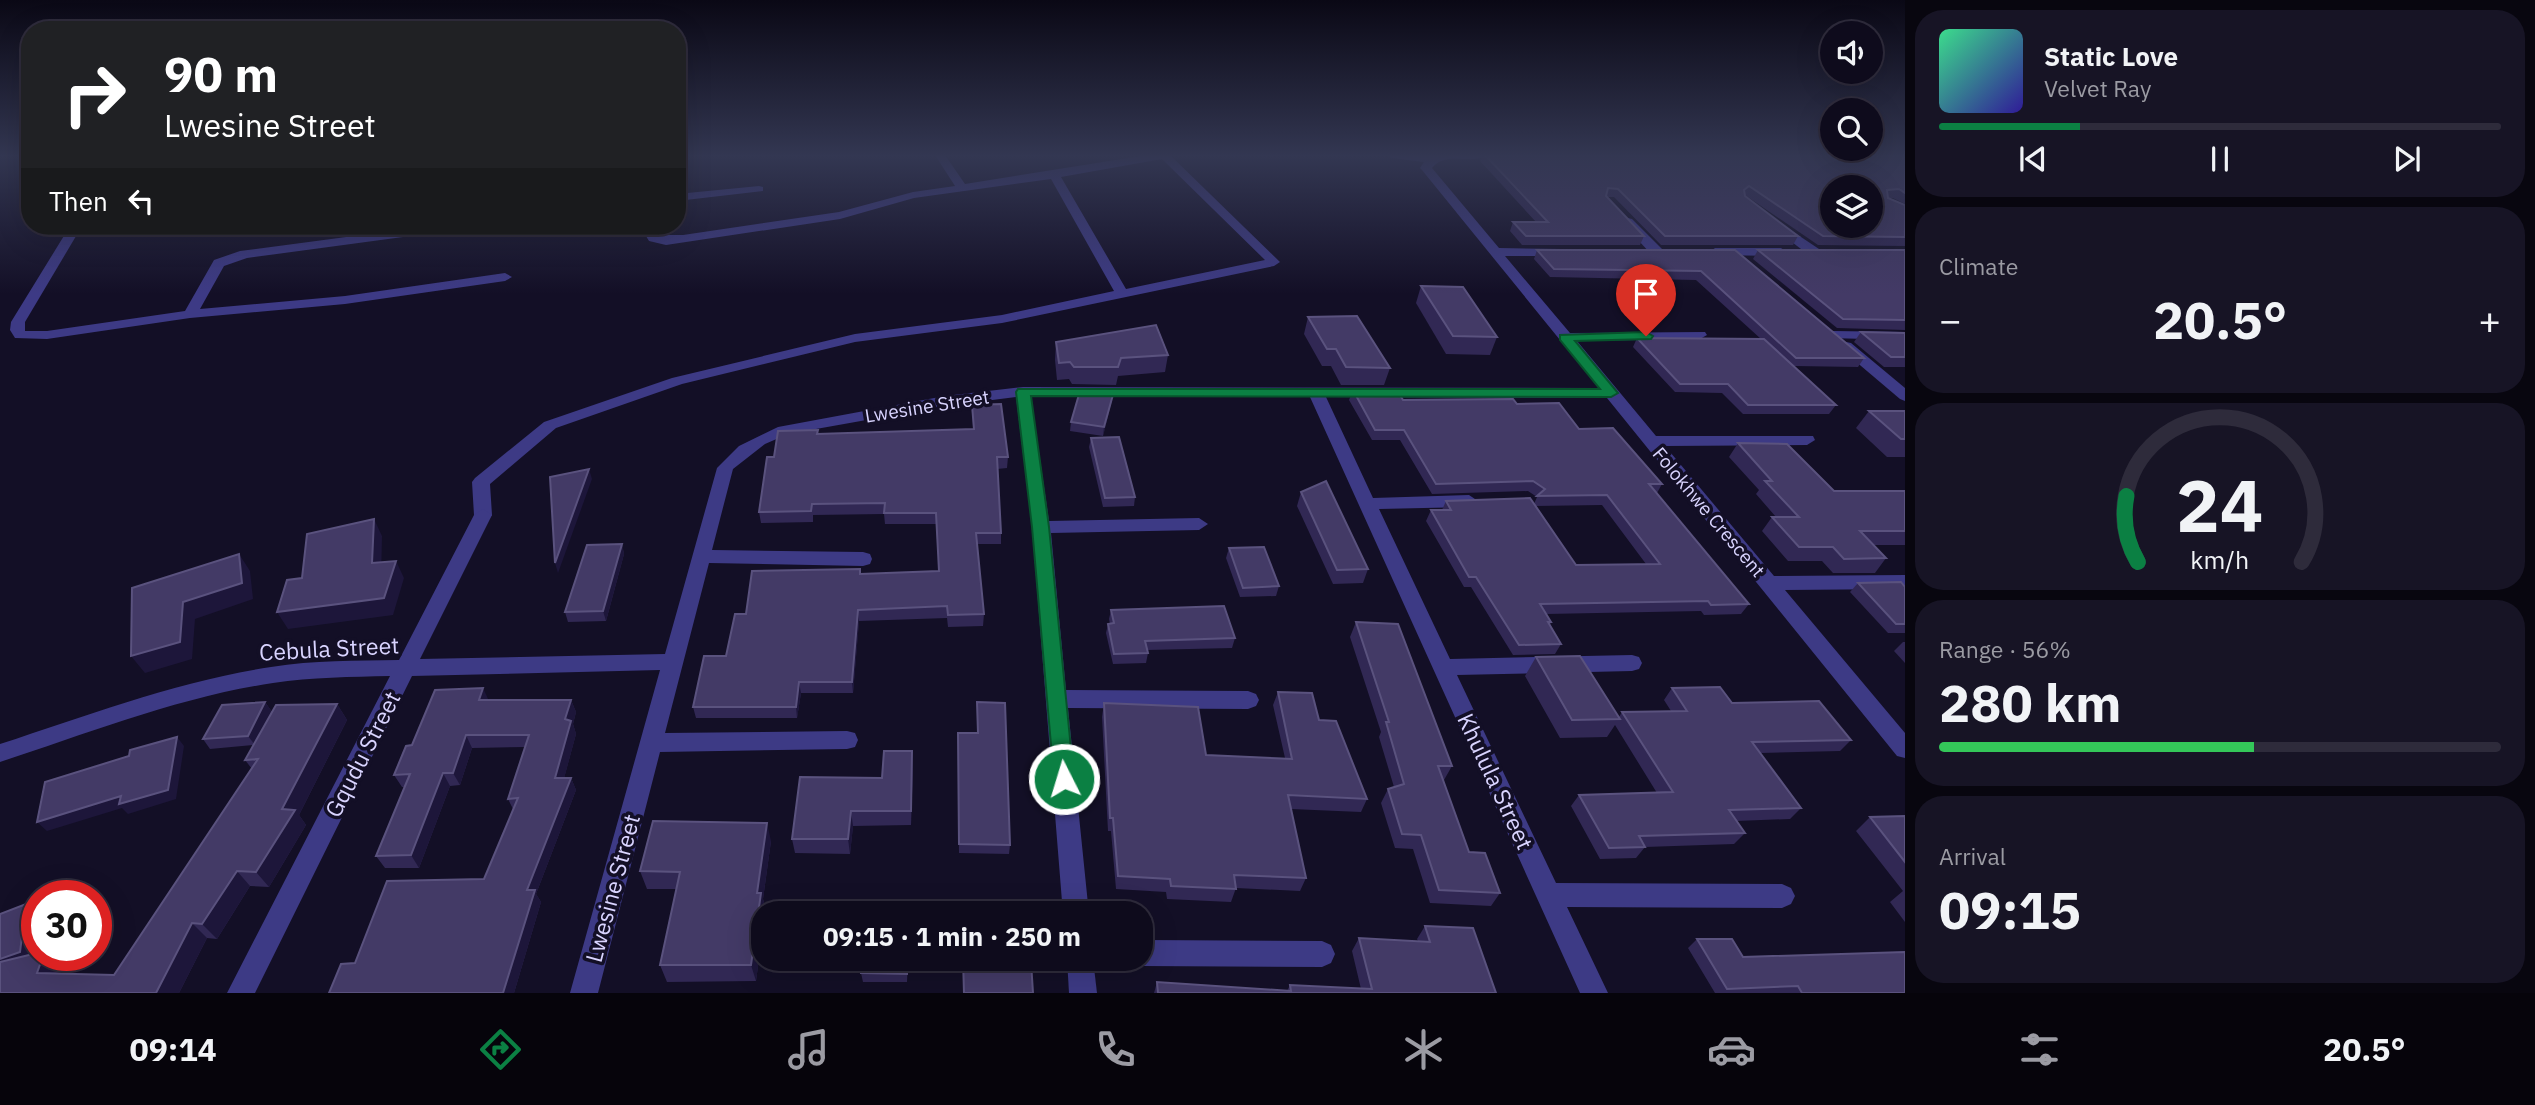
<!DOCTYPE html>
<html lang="en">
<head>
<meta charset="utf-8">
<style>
	body { margin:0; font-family:"IBM Plex Sans",sans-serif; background:#171425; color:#f1f3f6; height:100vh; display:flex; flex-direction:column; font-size:26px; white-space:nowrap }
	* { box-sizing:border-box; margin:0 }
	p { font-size:23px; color:#9b9ba3 }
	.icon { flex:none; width:38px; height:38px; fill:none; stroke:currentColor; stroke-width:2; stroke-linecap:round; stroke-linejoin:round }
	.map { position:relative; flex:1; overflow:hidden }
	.details { display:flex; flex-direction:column; gap:10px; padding:10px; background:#08060f; width:630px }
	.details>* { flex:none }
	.banner { position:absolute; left:21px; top:21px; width:665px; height:214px; border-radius:28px; box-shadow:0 7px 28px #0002,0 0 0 2px #2e2b3b; background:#202124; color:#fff; overflow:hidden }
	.fabs { position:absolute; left:1820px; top:21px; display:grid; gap:14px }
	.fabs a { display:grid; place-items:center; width:63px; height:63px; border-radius:50%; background:#0e0b1c; box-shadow:0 7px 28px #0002,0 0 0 2px #2e2b3b; font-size:35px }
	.speed { position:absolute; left:21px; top:880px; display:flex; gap:14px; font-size:35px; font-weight:700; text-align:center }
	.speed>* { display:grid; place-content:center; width:91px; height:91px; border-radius:50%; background:#0e0b1c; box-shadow:0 7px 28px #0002,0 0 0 2px #2e2b3b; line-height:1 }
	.speed .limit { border:10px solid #d22; background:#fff; color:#111 }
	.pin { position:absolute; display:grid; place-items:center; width:60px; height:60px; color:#fff; margin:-72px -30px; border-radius:50% 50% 50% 0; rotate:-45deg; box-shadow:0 0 7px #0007 }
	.pin .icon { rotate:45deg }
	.me { position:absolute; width:77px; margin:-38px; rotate:355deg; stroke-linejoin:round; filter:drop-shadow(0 0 5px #0008) }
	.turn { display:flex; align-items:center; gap:24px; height:147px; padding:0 28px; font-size:32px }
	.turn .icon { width:91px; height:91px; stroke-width:2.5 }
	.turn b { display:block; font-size:49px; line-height:60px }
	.then { display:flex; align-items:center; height:66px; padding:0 28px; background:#0003; gap:14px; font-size:26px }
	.big { font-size:52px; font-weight:700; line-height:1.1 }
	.details .widget { flex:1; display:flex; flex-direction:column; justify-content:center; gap:10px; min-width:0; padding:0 24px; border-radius:28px; background:#171425 }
	.details .dial { align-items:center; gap:0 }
	.dial svg { height:182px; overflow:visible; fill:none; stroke:#2e2b3b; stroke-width:7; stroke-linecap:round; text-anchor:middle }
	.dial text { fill:#f1f3f6; stroke:none }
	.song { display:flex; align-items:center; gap:21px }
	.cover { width:84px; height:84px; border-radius:10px; background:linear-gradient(135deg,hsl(150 70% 55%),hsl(250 70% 35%)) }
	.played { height:7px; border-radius:4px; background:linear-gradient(90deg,#0b8043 25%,#2e2b3b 25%) }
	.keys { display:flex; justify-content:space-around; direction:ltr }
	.heat { display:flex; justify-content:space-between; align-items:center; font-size:38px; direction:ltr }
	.charge { height:10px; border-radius:5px; background:linear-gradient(90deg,#34c759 56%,#2e2b3b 0) }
	.trip { position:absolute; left:751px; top:901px; width:402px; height:70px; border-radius:28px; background:#0e0b1c; box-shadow:0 7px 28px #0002,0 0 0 2px #2e2b3b; font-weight:700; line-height:70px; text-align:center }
	.tab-bar { display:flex; height:112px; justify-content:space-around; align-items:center; background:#06040b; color:#9b9ba3 }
	.tab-bar .icon { width:49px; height:49px }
	.tab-bar .active { color:#0b8043 }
	.tab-bar b { font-size:32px; color:#f1f3f6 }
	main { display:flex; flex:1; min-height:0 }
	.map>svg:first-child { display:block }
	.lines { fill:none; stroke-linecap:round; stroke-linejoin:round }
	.lane { fill:#3d3a85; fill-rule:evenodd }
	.street { fill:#3d3a85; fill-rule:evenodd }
	.wall { fill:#312854; fill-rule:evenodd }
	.shaded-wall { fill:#1d163a }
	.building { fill:#433a66; stroke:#5a527e; stroke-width:2; fill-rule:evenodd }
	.route { fill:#0b8043; stroke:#07532c; stroke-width:2 }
	.labels { text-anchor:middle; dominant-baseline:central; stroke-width:7; stroke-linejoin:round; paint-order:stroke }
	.street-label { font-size:19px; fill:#d9d4ff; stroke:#130f26 }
	.near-street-label { font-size:23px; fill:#d9d4ff; stroke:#130f26 }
</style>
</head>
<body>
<main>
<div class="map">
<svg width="1905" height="993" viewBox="0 0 1905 993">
	<rect width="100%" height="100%" fill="#130f26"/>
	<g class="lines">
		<!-- lane -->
		<g class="lane">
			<path d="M935,155H945L965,184L1147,155H1170L1280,262L1274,266L1002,323L855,342L682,384L556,428L490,484L492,515L489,519H477L474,515L472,482L475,478L544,422L672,378L855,334L1002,315L1114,291L1051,179L914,198L840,219L666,245L649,241L640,226H652L658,235H683L839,212L913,192L955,186ZM1162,159L1265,260L1126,289L1061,177Z"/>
			<polygon points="759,186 763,187 763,191 677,201 677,194"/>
			<polygon points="70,226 82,226 25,322 25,331 47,331 185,311 214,260 240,251 429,226 461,226 455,230 247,258 224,266 200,309 345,296 505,273 512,277 505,281 345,304 190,318 47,339 15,338 10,330 11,322"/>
		</g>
		<!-- street -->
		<g class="street">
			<path d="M1387,155H1486C1471,166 1447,150 1432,168L1499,248L1562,249L1563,252L1557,256H1505L1570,333L1705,332L1707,335L1700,339L1577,341L1656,436H1813L1815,440L1807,445L1665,446L1774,576L1905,575V589L1785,590L1905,733V758L1897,756L1607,398L1326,397L1373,498L1469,495L1478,501L1469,507L1379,509L1450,659L1632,655L1639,657L1642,663L1639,669L1632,671L1457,675L1556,883L1782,884L1791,888L1795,896L1791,904L1782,908L1567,907L1608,993H1580L1310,397H1031L1049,521L1199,518L1208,524L1199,530L1051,533L1066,690L1248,691L1256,694L1259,700L1256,706L1248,709L1068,708L1089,914H1063L1032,527L1016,397L945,406L788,434L765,444L733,469L712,550L863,552L870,554L872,559L870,564L863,566L709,563L665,733L847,731L855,733L858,740L855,747L847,749L660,752L598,993H570L660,670L412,676L255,993H227L390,676C351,677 312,677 273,683C179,697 89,733 0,762V744C89,715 178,681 271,667C314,660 356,661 399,660L474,515L483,509L492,515L420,659L665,654L717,468L739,446L778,427L945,396L1023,387L1599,388L1422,170L1420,168L1424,162L1392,158Z"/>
			<polygon points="1628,218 1632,219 1662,249 1662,255 1652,255 1624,225 1624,219"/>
			<polygon points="1780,223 1819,249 1819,255 1809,255 1776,230 1774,227"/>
			<polygon points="1715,248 1781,248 1787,252 1781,256 1710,255 1709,252"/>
			<polygon points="1833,331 1905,332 1905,340 1828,338 1826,335"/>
			<polygon points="1846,342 1851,343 1905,388 1905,401 1900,399 1841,349 1839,346 1841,343"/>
			<polygon points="1141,940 1322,941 1331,945 1335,954 1331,963 1322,967 1141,966 1130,959 1141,959"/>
			<polygon points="1067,959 1093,959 1097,993 1069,993"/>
		</g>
	</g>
	<!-- wall -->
	<g class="wall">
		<polygon points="1482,155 1905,155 1905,204 1893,198 1889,198 1905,205 1905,246 1818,245 1745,195 1745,196 1798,236 1793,245 1661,245 1614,197 1606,197 1644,236 1640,245 1522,245 1510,231 1513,222 1536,222 1480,161"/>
		<polygon points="1537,250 1735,250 1864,358 1858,367 1794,366 1836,405 1829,414 1743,414 1722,393 1675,392 1633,347 1637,338 1761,339 1696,280 1550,277 1534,259"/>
		<polygon points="1758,250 1905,250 1905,330 1837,328 1753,259"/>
		<polygon points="1421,286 1497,337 1490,355 1446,354 1416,303"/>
		<polygon points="1308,317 1390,368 1384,385 1341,385 1331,366 1322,366 1304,334"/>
		<polygon points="1861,332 1905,333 1905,367 1884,367 1854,342"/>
		<polygon points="1056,342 1168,355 1165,372 1118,376 1116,385 1072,384 1069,379 1057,380 1055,360"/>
		<path d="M1353,390L1403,400L1517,404L1579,429L1662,484L1657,493L1749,604L1741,614L1704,615L1701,611L1546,614L1551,622L1550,625L1561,644L1555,654L1513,655L1471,587H1464L1426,521L1431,510H1442L1446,501L1534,504L1537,497L1528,491L1432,494L1400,440H1372L1349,400ZM1602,505L1646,564L1576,565L1535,506Z"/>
		<polygon points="1112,400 1103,436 1070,431 1071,422"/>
		<polygon points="972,405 1008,457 1007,468 997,469 1001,533 1001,544 977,544 984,614 983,626 948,627 947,618 859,621 853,693 801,693 797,718 696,718 693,707 726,656 746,614 860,574 939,571 936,524 885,524 884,514 813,515 813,522 761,523 759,512 774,457 818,430 818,434 973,429"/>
		<polygon points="1869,411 1905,411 1905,457 1887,457 1856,428"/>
		<polygon points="1091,438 1135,497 1134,506 1103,507 1089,447"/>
		<polygon points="1738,443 1834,491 1905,491 1905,545 1873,545 1886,558 1875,573 1833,573 1822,561 1788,561 1762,531 1772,517 1776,517 1756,494 1759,490 1729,457"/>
		<polygon points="1301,492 1368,569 1363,583 1333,584 1297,506"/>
		<polygon points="622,544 624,554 606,621 568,622 565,612"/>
		<polygon points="1229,548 1279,586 1276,596 1240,597 1226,558"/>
		<polygon points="1858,583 1905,587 1905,633 1888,633 1850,592"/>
		<polygon points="1111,610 1235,638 1232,648 1147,650 1148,653 1146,663 1113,664 1106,633 1108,624 1110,624 1109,619"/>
		<polygon points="1356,622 1452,766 1444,780 1443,780 1469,852 1500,893 1491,906 1430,903 1413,849 1395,848 1381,803 1388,789 1394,787 1379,737 1381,732 1350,637"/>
		<polygon points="1903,642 1905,642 1905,663 1894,651"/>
		<polygon points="1536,657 1619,717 1622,712 1671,711 1664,700 1672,688 1732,703 1851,740 1840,751 1760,753 1801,808 1790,819 1736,821 1745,833 1734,844 1645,847 1636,858 1600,859 1571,806 1579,795 1657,793 1615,725 1607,737 1560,738 1525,676"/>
		<polygon points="1278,692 1319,720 1367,799 1361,812 1291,809 1306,878 1300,891 1236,888 1231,902 1167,899 1166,892 1116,889 1111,831 1108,831 1102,717 1104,703 1206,755 1285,758 1273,705"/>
		<polygon points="489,700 571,700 576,712 573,724 576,734 564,778 571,778 576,790 536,894 541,902 514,993 329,993 355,963 484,879 513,809 508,799 525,747 472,748 460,785 450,786 419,868 385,868 376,856 404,787 402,787 394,775 412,745"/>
		<polygon points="265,702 272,712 263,728 337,704 347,720 299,815 306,825 269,887 250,886 217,939 207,938 179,993 0,993 37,913 31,955 50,956 63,966 60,974 114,975 252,769 245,760 253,745 210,749 203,739"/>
		<polygon points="958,733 1010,845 1009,854 959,853"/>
		<polygon points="913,766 911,825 853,826 850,854 795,853 792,839 882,778"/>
		<polygon points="1905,816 1905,922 1890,902 1903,891 1856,831 1870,817"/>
		<polygon points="771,841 763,899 766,910 763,914 763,929 756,981 667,982 660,965 676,889 647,889 640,871"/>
		<polygon points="1425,926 1496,993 1154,993 1157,982 1287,991 1290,985 1361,989 1352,951 1359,938 1418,941 1417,939"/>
		<polygon points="1697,939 1743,957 1905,993 1715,993 1688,948"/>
		<polygon points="908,959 907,982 863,982 861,973"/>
	</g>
	<!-- shaded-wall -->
	<g class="shaded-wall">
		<polygon points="1114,391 1112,400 1103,436 1104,427"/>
		<polygon points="589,469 592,479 558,573 555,563"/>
		<polygon points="374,519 382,536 381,580 372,563"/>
		<polygon points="622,544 624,554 606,621 603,611"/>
		<polygon points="239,554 250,571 253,599 195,619 192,659 145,673 131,656 183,602"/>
		<polygon points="396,561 404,578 393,615 288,629 277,612"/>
		<polygon points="858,610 859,621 853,693 852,682"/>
		<polygon points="799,682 801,693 797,718 796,707"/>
		<polygon points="483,688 489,701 479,700"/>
		<polygon points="571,700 576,712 573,724 576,734 561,790 555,778 565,719"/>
		<polygon points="265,702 272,712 255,745 248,736"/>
		<polygon points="337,704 347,720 299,815 306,825 269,887 256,872 282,809"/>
		<polygon points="466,735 472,748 460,785 453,773"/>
		<polygon points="177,737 184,746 176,799 128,814 122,808 47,831 37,822 121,796"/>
		<polygon points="912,751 913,766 911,825 911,811"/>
		<polygon points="443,773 450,786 419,868 411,855"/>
		<polygon points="571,778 576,790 536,894 541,902 514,993 503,993 527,890"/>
		<polygon points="851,811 853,826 850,854 848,839"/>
		<polygon points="767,823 771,841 763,899 766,910 765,914 763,914 763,929 756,981 751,965 757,893"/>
		<polygon points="237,871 250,886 217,939 202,924"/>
		<polygon points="26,904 37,913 31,960 0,972 0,959"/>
		<polygon points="192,923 207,938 179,993 156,993"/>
		<polygon points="43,956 50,956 63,966 55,987 37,973"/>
	</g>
	<!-- building -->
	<g class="building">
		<path d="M1485,155H1905V193L1899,189L1887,190L1888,198L1905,205V237L1823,236L1749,186L1744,190L1745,196L1798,236H1665L1618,189L1608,188L1606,196L1644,236H1526L1513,222H1548ZM1832,187H1871V226H1832Z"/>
		<polygon points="1537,250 1735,250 1864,358 1796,358 1701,271 1554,269"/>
		<polygon points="1758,250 1905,250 1905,320 1843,319"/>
		<polygon points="1421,286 1463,287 1497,337 1453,336"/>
		<polygon points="1357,316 1390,368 1346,367 1336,349 1327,349 1308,317"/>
		<polygon points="1156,325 1168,355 1121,358 1118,367 1074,367 1070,362 1059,363 1056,342"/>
		<polygon points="1861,332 1905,333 1905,357 1891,357"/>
		<polygon points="1637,338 1764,339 1836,405 1748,405 1728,384 1680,384"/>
		<polygon points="1353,390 1397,390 1403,400 1513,399 1517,404 1559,403 1579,429 1613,428 1662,484 1649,484 1749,604 1711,605 1708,601 1540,604 1551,622 1548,622 1561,644 1519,645 1476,577 1469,577 1431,510 1451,510 1446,501 1530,498 1576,565 1660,564 1607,495 1537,496 1545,489 1533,481 1436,484 1404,430 1375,430"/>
		<polygon points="1080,391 1114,391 1104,427 1071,422"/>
		<polygon points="1001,404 1008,457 997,457 1001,533 976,533 984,614 948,615 947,606 858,610 852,682 799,682 796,707 693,707 704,656 726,656 735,614 746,614 752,571 860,569 860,574 939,571 936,513 884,513 885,503 812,504 811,511 759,512 767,457 774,457 778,431 818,430 817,434 974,429 972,405"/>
		<polygon points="1869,411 1905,411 1905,439 1901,439"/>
		<polygon points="1119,437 1135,497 1105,498 1091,438"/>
		<polygon points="1738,443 1787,444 1834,491 1905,491 1905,531 1860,531 1886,558 1844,559 1833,547 1799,547 1772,517 1799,517 1765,481 1772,481"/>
		<polygon points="589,469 555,563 550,477"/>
		<polygon points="1326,481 1368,569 1337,570 1301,492"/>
		<polygon points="374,519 372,563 396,561 384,598 277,612 287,580 302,578 307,534"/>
		<polygon points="622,544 603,611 565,612 587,545"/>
		<polygon points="1264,547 1279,586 1243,588 1229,548"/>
		<polygon points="239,554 242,583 183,602 180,642 131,656 132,588"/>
		<polygon points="1901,582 1905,587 1905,624 1896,624 1858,583"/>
		<polygon points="1224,606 1235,638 1145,641 1148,653 1114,654 1108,624 1114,623 1111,610"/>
		<polygon points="1356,622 1398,624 1452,766 1438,766 1469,852 1485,853 1500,893 1439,890 1421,835 1402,834 1388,789 1404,784 1386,722 1389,722"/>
		<polygon points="1580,656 1620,719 1572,720 1536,657"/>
		<polygon points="1720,687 1732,703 1819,701 1851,740 1752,742 1801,808 1729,810 1745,833 1639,836 1645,847 1609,848 1579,795 1673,792 1622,712 1687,711 1672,688"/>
		<polygon points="483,688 479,700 571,700 565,719 571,721 555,778 571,778 527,890 535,890 503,993 329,993 341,964 355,963 387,881 484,879 518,798 508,799 529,735 466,735 453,773 443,773 411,855 376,856 410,774 394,775 406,746 412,745 435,690"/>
		<polygon points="1278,692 1312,693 1319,720 1336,721 1367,799 1288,795 1306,878 1234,875 1236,889 1171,886 1170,879 1118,876 1113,818 1110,818 1104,703 1198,707 1206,755 1292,759"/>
		<polygon points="265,702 248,736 203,739 222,705"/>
		<polygon points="977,702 1005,703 1010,845 959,844 958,733 978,733"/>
		<polygon points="337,704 282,809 295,810 256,872 237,871 202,924 192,923 156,993 0,993 0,962 37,953 37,956 43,956 37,973 114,975 258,759 245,760 276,705"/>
		<polygon points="177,737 168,790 119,804 121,796 37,822 45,782 129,756 130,750"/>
		<polygon points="884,751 912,751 911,811 851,811 848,839 792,839 800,777 882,778"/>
		<polygon points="1905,816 1905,862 1870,817"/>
		<polygon points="653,821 767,823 757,893 761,893 751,965 660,965 680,872 640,871"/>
		<polygon points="866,902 909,902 908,914 865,914"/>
		<polygon points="26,904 20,952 0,959 0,914"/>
		<polygon points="1425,926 1473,928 1496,993 1158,993 1157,982 1291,991 1290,985 1372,989 1359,938 1430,942"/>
		<polygon points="1697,939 1732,939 1743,957 1905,952 1905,993 1802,993 1798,986 1727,989"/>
		<polygon points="862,959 907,959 907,974 861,973"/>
		<polygon points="963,959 1022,959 1022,962 1031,962 1033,993 964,993"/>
	</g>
	<!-- sky -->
	<linearGradient id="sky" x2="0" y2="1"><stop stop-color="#0a0815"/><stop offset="0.53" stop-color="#333752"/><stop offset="1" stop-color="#333752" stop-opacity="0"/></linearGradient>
	<rect width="1905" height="294" fill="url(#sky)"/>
	<!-- route -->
	<polygon class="route" points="1646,332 1653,336 1651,339 1575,341 1618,393 1611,397 1031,396 1049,527 1074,779 1071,786 1064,788 1057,786 1054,779 1032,527 1016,392 1018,389 1600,389 1560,340 1560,335"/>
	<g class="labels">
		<!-- street labels -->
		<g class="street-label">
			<text transform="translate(927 406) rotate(-9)">Lwesine Street</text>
			<text transform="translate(1709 512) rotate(50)">Folokhwe Crescent</text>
		</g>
		<!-- near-street labels -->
		<g class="near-street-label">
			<text transform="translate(329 648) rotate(-3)">Cebula Street</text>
			<text transform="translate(362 754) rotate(-63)">Gqudu Street</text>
			<text transform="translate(1496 781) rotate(65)">Khulula Street</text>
			<text transform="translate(612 888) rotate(-75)">Lwesine Street</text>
		</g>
	</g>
</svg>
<div class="fabs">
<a><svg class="icon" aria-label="sound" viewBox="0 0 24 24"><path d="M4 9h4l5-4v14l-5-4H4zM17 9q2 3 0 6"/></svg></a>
<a><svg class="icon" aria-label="search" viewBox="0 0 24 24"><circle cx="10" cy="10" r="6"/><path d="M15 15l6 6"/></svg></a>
<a><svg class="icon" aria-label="layers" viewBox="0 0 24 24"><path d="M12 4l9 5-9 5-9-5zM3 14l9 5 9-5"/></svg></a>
</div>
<div class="speed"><div class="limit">30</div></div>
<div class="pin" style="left:1646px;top:336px;background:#d93025"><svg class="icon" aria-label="arrive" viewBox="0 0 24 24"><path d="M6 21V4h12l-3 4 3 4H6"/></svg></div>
<svg class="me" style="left:1064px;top:779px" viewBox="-20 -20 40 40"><circle r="17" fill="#0b8043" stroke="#fff" stroke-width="3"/><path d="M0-11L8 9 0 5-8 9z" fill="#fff"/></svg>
<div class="trip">09:15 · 1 min · 250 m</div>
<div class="banner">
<div class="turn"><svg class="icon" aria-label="right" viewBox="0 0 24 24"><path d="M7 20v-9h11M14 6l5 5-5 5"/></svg><div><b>90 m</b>Lwesine Street</div></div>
<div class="then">Then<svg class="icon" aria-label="left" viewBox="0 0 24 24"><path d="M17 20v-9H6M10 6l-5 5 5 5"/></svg></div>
</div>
</div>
<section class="details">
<div class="widget">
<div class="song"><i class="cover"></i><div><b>Static Love</b><p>Velvet Ray</p></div></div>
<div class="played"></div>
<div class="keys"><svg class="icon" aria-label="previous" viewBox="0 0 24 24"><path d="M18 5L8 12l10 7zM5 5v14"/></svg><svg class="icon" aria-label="pause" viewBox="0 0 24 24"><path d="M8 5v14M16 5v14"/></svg><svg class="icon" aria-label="next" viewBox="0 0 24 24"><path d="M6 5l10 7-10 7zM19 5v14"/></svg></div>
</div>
<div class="widget"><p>Climate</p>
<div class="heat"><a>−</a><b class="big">20.5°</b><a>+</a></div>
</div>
<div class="widget dial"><svg viewBox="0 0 100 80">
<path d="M14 69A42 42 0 1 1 86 69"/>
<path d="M14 69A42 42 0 0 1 9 40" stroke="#0b8043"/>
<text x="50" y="56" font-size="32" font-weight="700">24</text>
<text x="50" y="72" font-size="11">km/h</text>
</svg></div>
<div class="widget"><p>Range · 56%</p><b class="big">280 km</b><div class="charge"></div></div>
<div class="widget"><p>Arrival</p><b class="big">09:15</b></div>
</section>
</main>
<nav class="tab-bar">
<b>09:14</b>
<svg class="icon active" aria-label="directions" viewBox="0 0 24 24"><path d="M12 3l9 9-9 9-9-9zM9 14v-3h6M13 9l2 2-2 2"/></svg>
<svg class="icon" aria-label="music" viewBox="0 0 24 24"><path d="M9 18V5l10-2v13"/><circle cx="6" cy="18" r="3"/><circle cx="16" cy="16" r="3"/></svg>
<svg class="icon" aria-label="phone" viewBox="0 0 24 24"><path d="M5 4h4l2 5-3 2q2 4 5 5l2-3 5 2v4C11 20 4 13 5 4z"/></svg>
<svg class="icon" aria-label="climate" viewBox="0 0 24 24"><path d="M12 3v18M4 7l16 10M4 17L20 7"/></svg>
<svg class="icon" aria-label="car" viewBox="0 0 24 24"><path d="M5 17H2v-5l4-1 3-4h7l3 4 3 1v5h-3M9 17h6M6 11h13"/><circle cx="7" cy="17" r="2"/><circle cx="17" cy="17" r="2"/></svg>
<svg class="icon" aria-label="filters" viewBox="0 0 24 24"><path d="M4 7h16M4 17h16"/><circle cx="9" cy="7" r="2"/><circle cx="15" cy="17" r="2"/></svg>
<b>20.5°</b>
</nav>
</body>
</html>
